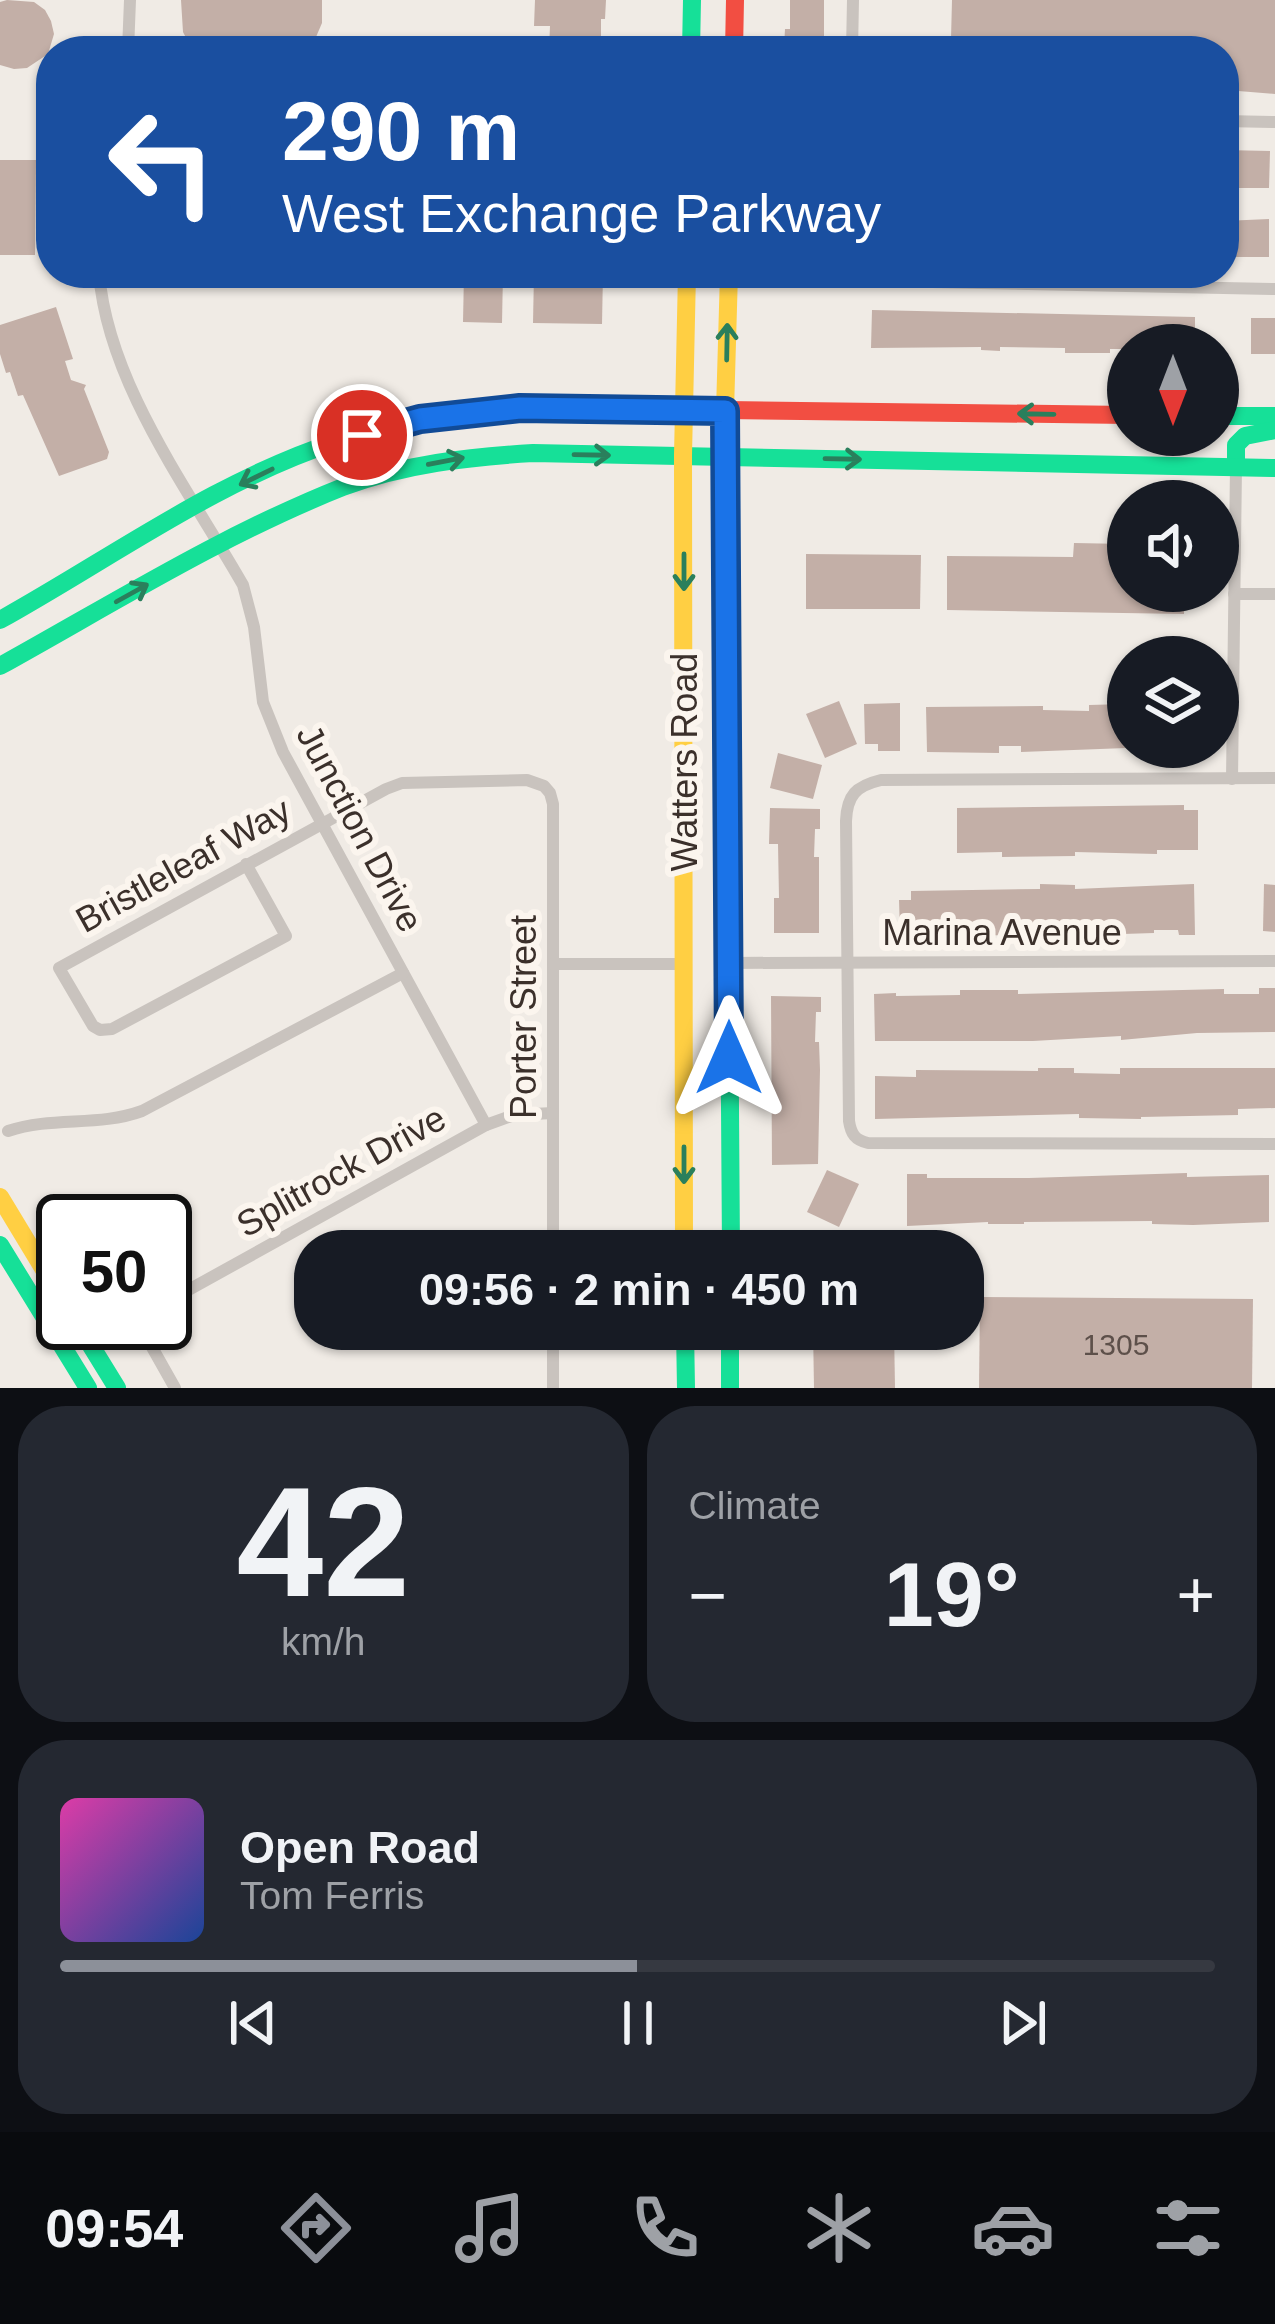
<!DOCTYPE html>
<html lang="en">
<head>
<meta charset="utf-8">
<style>
	body { margin:0; font-family:Helvetica,sans-serif; background:#242831; color:#f1f3f6; height:100vh; display:flex; flex-direction:column; font-size:45px; white-space:nowrap }
	* { box-sizing:border-box; margin:0 }
	p { font-size:39px; color:#9ea1a6 }
	.icon { flex:none; width:66px; height:66px; fill:none; stroke:currentColor; stroke-width:2; stroke-linecap:round; stroke-linejoin:round }
	.map { position:relative; height:1388px; overflow:hidden }
	.drawer { display:flex; flex-direction:column; gap:18px; padding:18px; background:#0d0f14; flex:1 }
	.drawer>* { flex:none }
	.hud { position:absolute; left:36px; top:36px; width:1203px; height:252px; border-radius:48px; box-shadow:0 3px 9px #0004; background:#1a4fa0; color:#fff; overflow:hidden }
	.needle { width:78px; rotate:180deg }
	.controls { position:absolute; left:1107px; top:324px; display:grid; gap:24px }
	.controls a { display:grid; place-items:center; width:132px; height:132px; border-radius:50%; background:#171b24; box-shadow:0 3px 9px #0004; font-size:60px }
	.speed { position:absolute; left:36px; top:1194px; display:flex; gap:24px; font-size:60px; font-weight:700; text-align:center }
	.speed>* { display:grid; place-content:center; width:156px; height:156px; border-radius:50%; background:#171b24; box-shadow:0 3px 9px #0004; line-height:1 }
	.speed .limit { border:6px solid #111; border-radius:18px; background:#fff; color:#111 }
	.pin { position:absolute; display:grid; place-items:center; width:102px; height:102px; color:#fff; margin:-51px; border:6px solid #fff; border-radius:50%; box-shadow:0 3px 12px #0007 }
	.me { position:absolute; width:132px; margin:-66px; rotate:0deg; stroke-linejoin:round; filter:drop-shadow(0 0 9px #0008) }
	.turn { display:flex; align-items:center; gap:42px; height:252px; padding:0 48px; font-size:54px }
	.turn .icon { width:156px; height:156px; stroke-width:2.5 }
	.turn b { display:block; font-size:84px; line-height:102px }
	.big { font-size:90px; font-weight:700; line-height:1.1 }
	.drawer .widget { flex:1; display:flex; flex-direction:column; justify-content:center; gap:18px; min-width:0; padding:0 42px; border-radius:48px; background:#242831 }
	.drawer .dial { align-items:center; gap:0 }
	.dial b { font-size:156px; line-height:1 }
	.song { display:flex; align-items:center; gap:36px }
	.cover { width:144px; height:144px; border-radius:18px; background:linear-gradient(135deg,hsl(320 70% 55%),hsl(220 70% 35%)) }
	.played { height:12px; border-radius:6px; background:linear-gradient(90deg,#8c9099 50%,#363941 50%) }
	.keys { display:flex; justify-content:space-around; direction:ltr }
	.heat { display:flex; justify-content:space-between; align-items:center; font-size:66px; direction:ltr }
	.drawer .tiles { flex:1; display:grid; gap:18px; grid-template-columns:1fr 1fr }
	.widget:last-child { grid-column:span 2 }
	.trip { position:absolute; left:294px; top:1230px; width:690px; height:120px; border-radius:48px; background:#171b24; box-shadow:0 3px 9px #0004; font-weight:700; line-height:120px; text-align:center }
	.dock { display:flex; height:192px; justify-content:space-around; align-items:center; background:#090b0e; color:#9ea1a6 }
	.dock .icon { width:84px; height:84px }
	.dock .active { color:#8c9099 }
	.dock b { font-size:54px; color:#f1f3f6 }
	.map>svg:first-child { display:block }
	.building { fill:#c3afa7 }
	.lines { fill:none; stroke-linecap:round; stroke-linejoin:round }
	.street { stroke:#c9c3be; stroke-width:12 }
	.fast { stroke:#16e098; stroke-width:18 }
	.slow { stroke:#ffcf43; stroke-width:18 }
	.jam { stroke:#f24e42; stroke-width:18 }
	.oneway { stroke:#2a7f5c }
	.route-casing { stroke:#114b97; stroke-width:30 }
	.route { stroke:#1a73e8; stroke-width:21 }
	.labels { text-anchor:middle; dominant-baseline:central; stroke-width:12; stroke-linejoin:round; paint-order:stroke }
	.number-label { font-size:30px; fill:#5d504a }
	.street-label { font-size:36px; fill:#3b302b; stroke:#fbf5ee }
</style>
</head>
<body>
<div class="map">
<svg width="1275" height="1388" viewBox="0 0 1275 1388">
	<rect width="100%" height="100%" fill="#f0ebe5"/>
	<!-- building -->
	<g class="building">
		<polygon points="7,0 34,2 45,10 51,21 54,34 48,54 27,68 14,69 0,65 0,2"/>
		<polygon points="181,0 322,0 322,23 310,51 193,51 183,32"/>
		<polygon points="535,0 606,0 605,19 601,19 601,51 549,51 550,26 534,26"/>
		<polygon points="790,0 824,0 824,48 784,48 785,29 790,29"/>
		<polygon points="952,0 1275,0 1275,94 1226,90 1226,51 889,51 889,38 951,39"/>
		<polygon points="1224,150 1270,151 1269,188 1224,188"/>
		<polygon points="0,160 36,160 35,255 0,255"/>
		<polygon points="1269,219 1269,257 1224,257 1224,221"/>
		<polygon points="464,273 503,273 502,323 463,322"/>
		<polygon points="534,273 603,273 602,324 533,323"/>
		<polygon points="56,307 73,359 65,361 71,380 86,385 84,389 109,452 107,459 59,476 23,395 18,396 10,372 6,373 0,354 0,325"/>
		<polygon points="872,310 1195,317 1195,345 1128,345 1128,349 1110,349 1110,353 1065,353 1065,348 1000,347 1000,351 981,350 981,347 871,348"/>
		<rect x="1251" y="318" width="24" height="36"/>
		<polygon points="1074,543 1127,544 1126,591 1185,591 1184,614 947,610 947,556 1073,557"/>
		<polygon points="806,554 921,555 920,609 806,609"/>
		<polygon points="839,701 857,744 825,758 806,714"/>
		<polygon points="900,703 900,751 878,751 878,744 865,744 864,704"/>
		<polygon points="1125,704 1126,748 1021,752 1021,746 999,746 999,753 927,752 926,707 1043,706 1043,710 1089,711 1089,705"/>
		<polygon points="778,753 822,765 813,799 770,788"/>
		<polygon points="1184,805 1184,810 1198,810 1198,850 1157,850 1157,854 1075,852 1075,856 1002,857 1002,852 957,853 957,808"/>
		<polygon points="770,808 820,809 820,829 815,829 814,857 819,857 819,933 774,933 774,898 779,898 778,844 769,844"/>
		<polygon points="1040,884 1075,885 1075,889 1194,884 1195,935 1179,935 1178,930 1154,930 1154,933 1060,936 958,935 958,931 900,932 899,900 911,900 911,891 1040,889"/>
		<polygon points="1264,884 1275,885 1275,932 1263,931"/>
		<polygon points="1259,988 1275,988 1275,1032 1197,1033 1121,1040 1121,1036 1033,1041 875,1041 874,994 896,993 896,996 960,995 960,990 1018,990 1018,994 1224,989 1224,994 1259,994"/>
		<polygon points="771,996 821,997 821,1012 816,1012 815,1042 819,1042 820,1070 818,1164 772,1165"/>
		<polygon points="1038,1068 1074,1068 1074,1073 1120,1074 1120,1068 1275,1068 1275,1108 1238,1109 1238,1115 1141,1117 1141,1119 1079,1118 1079,1114 875,1119 875,1076 916,1077 916,1070 1038,1071"/>
		<polygon points="827,1170 859,1184 839,1227 807,1212"/>
		<polygon points="1187,1173 1187,1177 1269,1175 1269,1222 1193,1225 1152,1224 1152,1221 1024,1222 1024,1224 988,1224 988,1222 907,1226 907,1174 927,1174 927,1178 1029,1178"/>
		<polygon points="980,1297 1253,1299 1252,1388 979,1388"/>
		<polygon points="813,1329 894,1329 895,1388 814,1388"/>
	</g>
	<g class="lines">
		<!-- street -->
		<g class="street">
			<polyline points="128,51 130,0"/>
			<polyline points="852,51 853,0"/>
			<polyline points="1224,121 1275,122"/>
			<path d="M99,273C108,384 189,490 243,585L254,627L263,702L283,752L486,1125"/>
			<polyline points="855,273 869,280 883,281 1275,289"/>
			<polyline points="1234,594 1275,594"/>
			<path d="M1275,778L881,780C856,786 847,795 846,821L849,1121C851,1134 855,1140 868,1143L1275,1144"/>
			<polyline points="1232,779 1236,467"/>
			<polyline points="246,864 286,936 112,1029 100,1030 93,1026 59,968 386,789 402,783 527,780 544,786 550,793 553,804 553,1251"/>
			<polyline points="729,963 1275,961"/>
			<polyline points="553,964 684,964"/>
			<path d="M8,1131C53,1116 98,1127 142,1111L403,973"/>
			<polyline points="165,1303 486,1125 514,1115 553,1113"/>
			<polyline points="142,1323 144,1333 175,1388"/>
			<polyline points="553,1388 553,1329"/>
		</g>
		<!-- fast -->
		<g class="fast">
			<polyline points="691,51 692,0"/>
			<polyline points="1218,416 1275,416"/>
			<polyline points="1236,467 1236,445 1245,436 1275,430"/>
			<path d="M0,620C110,559 217,480 338,441C464,400 596,409 726,410"/>
			<path d="M0,666C112,604 224,534 343,487C404,464 469,457 533,453L1275,468"/>
			<polyline points="728,821 731,1251"/>
			<polyline points="0,1245 88,1388"/>
			<polyline points="77,1323 117,1388"/>
			<polyline points="685,1329 686,1388"/>
			<polyline points="730,1329 730,1388"/>
		</g>
		<!-- slow -->
		<g class="slow">
			<polyline points="728,821 725,411 729,273"/>
			<polyline points="0,1197 63,1301"/>
			<polyline points="684,1251 683,455 687,273"/>
		</g>
		<!-- jam -->
		<g class="jam">
			<polyline points="734,51 735,0"/>
			<polyline points="726,410 1128,415"/>
		</g>
	</g>
	<!-- one-way arrows -->
	<defs><path id="oneway-shaft" d="M-6 0H5M1.5-3L5.5 0L1.5 3" fill="none" stroke-width="1.6" stroke-linecap="round" stroke-linejoin="round" transform="scale(3)"/></defs>
	<g class="oneway">
		<use href="#oneway-shaft" transform="translate(727 342) rotate(-89)"/>
		<use href="#oneway-shaft" transform="translate(1036 414) rotate(-179)"/>
		<use href="#oneway-shaft" transform="translate(592 455) rotate(1)"/>
		<use href="#oneway-shaft" transform="translate(843 459) rotate(1)"/>
		<use href="#oneway-shaft" transform="translate(446 461) rotate(-11)"/>
		<use href="#oneway-shaft" transform="translate(256 477) rotate(154)"/>
		<use href="#oneway-shaft" transform="translate(684 572) rotate(90)"/>
		<use href="#oneway-shaft" transform="translate(132 593) rotate(-29)"/>
		<use href="#oneway-shaft" transform="translate(684 1165) rotate(90)"/>
	</g>
	<g class="lines">
		<!-- route casing -->
		<g class="route-casing">
			<polyline id="route" points="362,435 420,419 520,408 725,411 729,1058"/>
		</g>
		<!-- route -->
		<use href="#route" class="route"/>
	</g>
	<g class="labels">
		<!-- number labels -->
		<g class="number-label">
			<text x="1116" y="1344">1305</text>
		</g>
		<!-- street labels -->
		<g class="street-label">
			<text transform="translate(684 762) rotate(-90)">Watters Road</text>
			<text transform="translate(360 828) rotate(62)">Junction Drive</text>
			<text transform="translate(183 865) rotate(-29)">Bristleleaf Way</text>
			<text x="1002" y="932">Marina Avenue</text>
			<text transform="translate(523 1017) rotate(-90)">Porter Street</text>
			<text transform="translate(341 1171) rotate(-29)">Splitrock Drive</text>
		</g>
	</g>
</svg>
<div class="controls">
<a><svg class="needle" viewBox="-14 -14 28 28"><path d="M0-13l5 13h-10z" fill="#e53935"/><path d="M0 13l5-13h-10z" fill="#9ea1a6"/></svg></a>
<a><svg class="icon" aria-label="sound" viewBox="0 0 24 24"><path d="M4 9h4l5-4v14l-5-4H4zM17 9q2 3 0 6"/></svg></a>
<a><svg class="icon" aria-label="layers" viewBox="0 0 24 24"><path d="M12 4l9 5-9 5-9-5zM3 14l9 5 9-5"/></svg></a>
</div>
<div class="speed"><div class="limit">50</div></div>
<div class="pin" style="left:362px;top:435px;background:#d93025"><svg class="icon" aria-label="arrive" viewBox="0 0 24 24"><path d="M6 21V4h12l-3 4 3 4H6"/></svg></div>
<svg class="me" style="left:729px;top:1058px" viewBox="-20 -20 40 40"><path d="M0-17L14 15 0 8-14 15z" fill="#1a73e8" stroke="#fff" stroke-width="4"/></svg>
<div class="trip">09:56 · 2 min · 450 m</div>
<div class="hud">
<div class="turn"><svg class="icon" aria-label="left" viewBox="0 0 24 24"><path d="M17 20v-9H6M10 6l-5 5 5 5"/></svg><div><b>290 m</b>West Exchange Parkway</div></div>
</div>
</div>
<section class="drawer">
<div class="tiles">
<div class="widget dial"><b>42</b><p>km/h</p></div>
<div class="widget"><p>Climate</p>
<div class="heat"><a>−</a><b class="big">19°</b><a>+</a></div>
</div>
<div class="widget">
<div class="song"><i class="cover"></i><div><b>Open Road</b><p>Tom Ferris</p></div></div>
<div class="played"></div>
<div class="keys"><svg class="icon" aria-label="previous" viewBox="0 0 24 24"><path d="M18 5L8 12l10 7zM5 5v14"/></svg><svg class="icon" aria-label="pause" viewBox="0 0 24 24"><path d="M8 5v14M16 5v14"/></svg><svg class="icon" aria-label="next" viewBox="0 0 24 24"><path d="M6 5l10 7-10 7zM19 5v14"/></svg></div>
</div>
</div>
</section>
<nav class="dock">
<b>09:54</b>
<svg class="icon active" aria-label="directions" viewBox="0 0 24 24"><path d="M12 3l9 9-9 9-9-9zM9 14v-3h6M13 9l2 2-2 2"/></svg>
<svg class="icon" aria-label="music" viewBox="0 0 24 24"><path d="M9 18V5l10-2v13"/><circle cx="6" cy="18" r="3"/><circle cx="16" cy="16" r="3"/></svg>
<svg class="icon" aria-label="phone" viewBox="0 0 24 24"><path d="M5 4h4l2 5-3 2q2 4 5 5l2-3 5 2v4C11 20 4 13 5 4z"/></svg>
<svg class="icon" aria-label="climate" viewBox="0 0 24 24"><path d="M12 3v18M4 7l16 10M4 17L20 7"/></svg>
<svg class="icon" aria-label="car" viewBox="0 0 24 24"><path d="M5 17H2v-5l4-1 3-4h7l3 4 3 1v5h-3M9 17h6M6 11h13"/><circle cx="7" cy="17" r="2"/><circle cx="17" cy="17" r="2"/></svg>
<svg class="icon" aria-label="filters" viewBox="0 0 24 24"><path d="M4 7h16M4 17h16"/><circle cx="9" cy="7" r="2"/><circle cx="15" cy="17" r="2"/></svg>
</nav>
</body>
</html>
